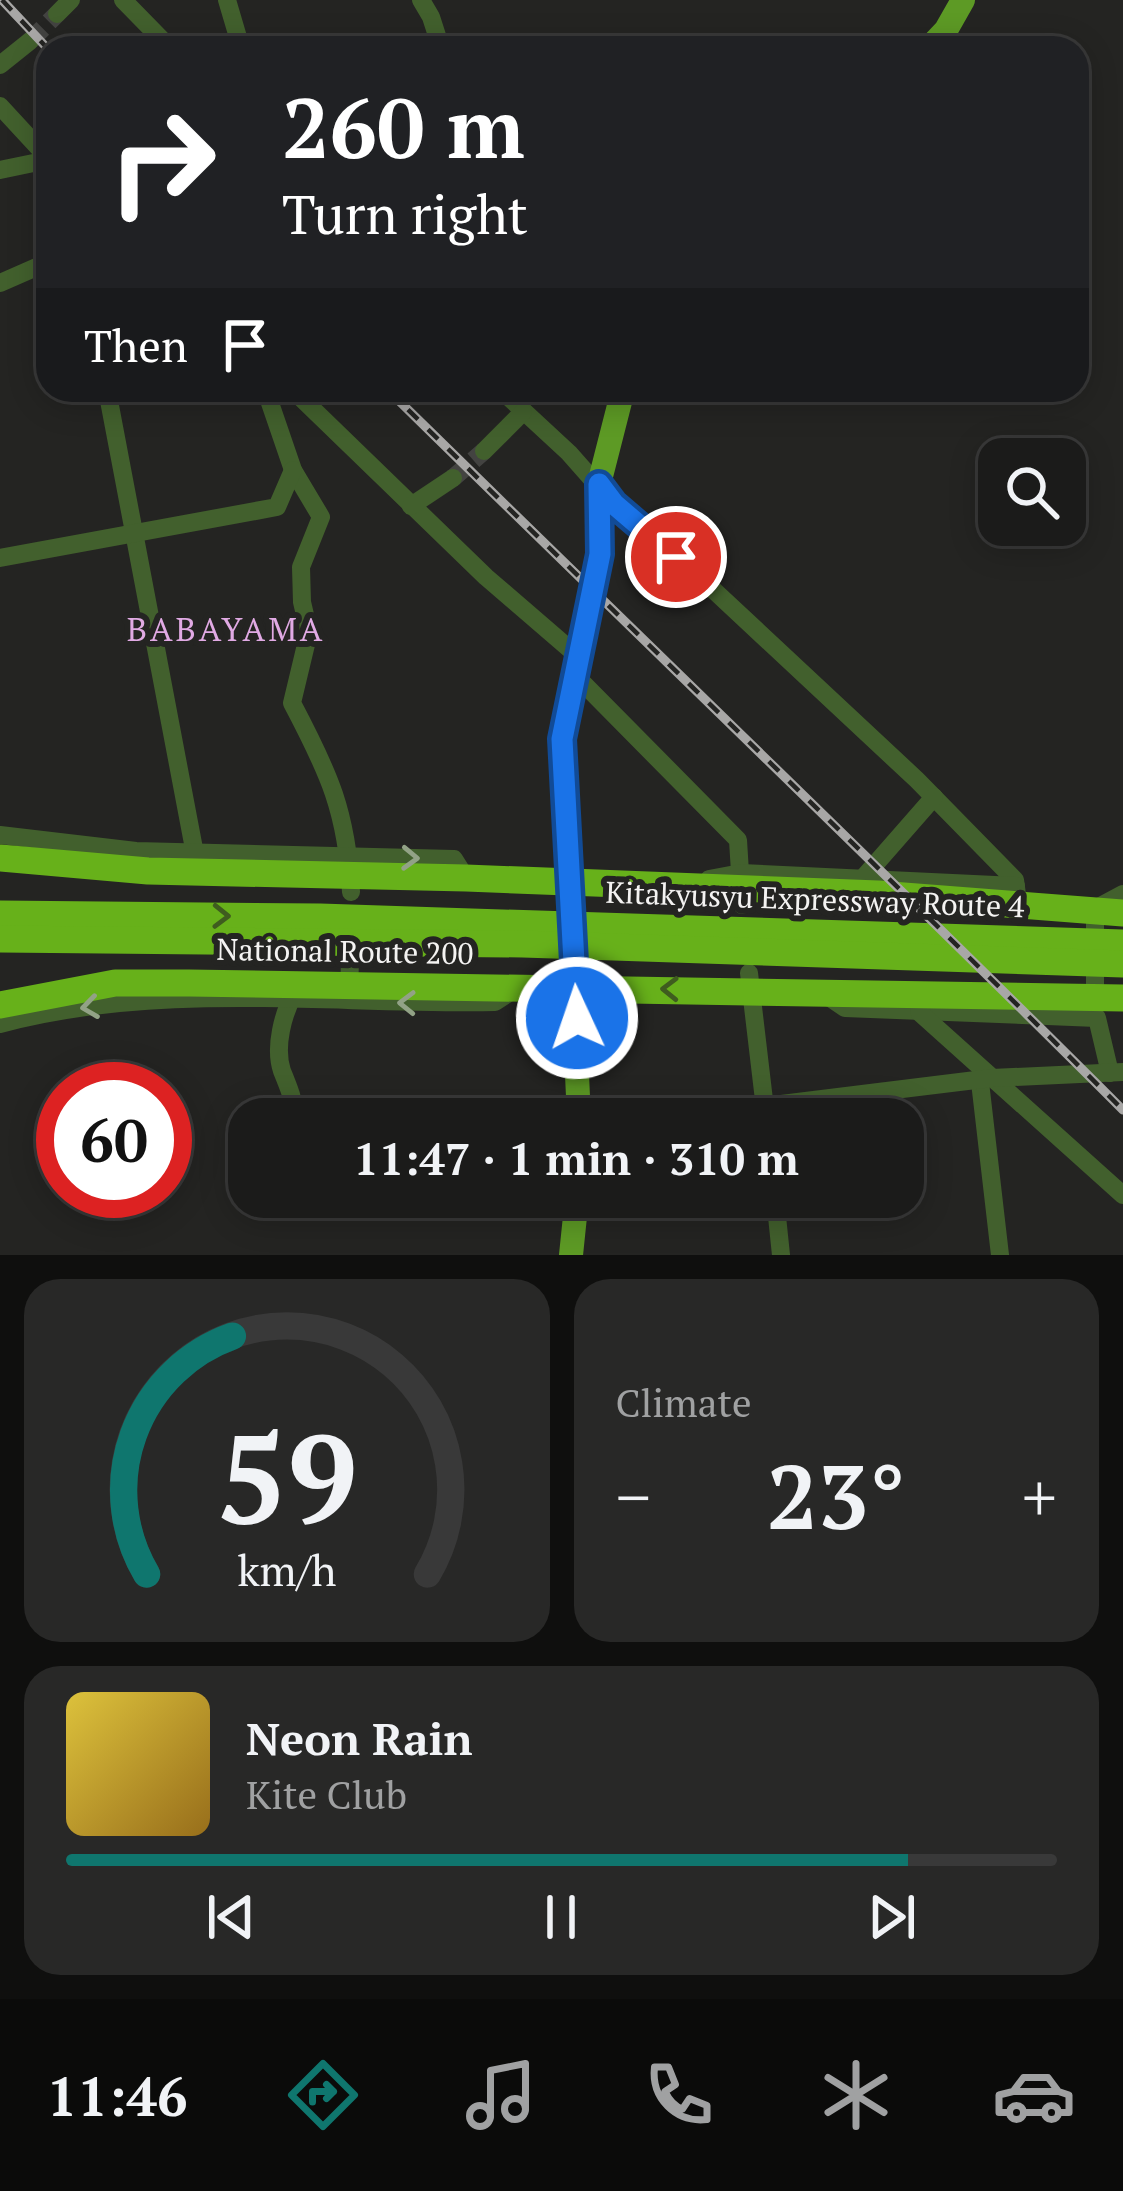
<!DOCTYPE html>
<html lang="en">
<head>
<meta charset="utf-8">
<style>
	body { margin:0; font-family:"PT Serif",serif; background:#282827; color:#f1f3f6; height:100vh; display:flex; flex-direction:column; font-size:45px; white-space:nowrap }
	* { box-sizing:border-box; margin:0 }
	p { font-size:39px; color:#a0a1a2 }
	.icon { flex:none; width:66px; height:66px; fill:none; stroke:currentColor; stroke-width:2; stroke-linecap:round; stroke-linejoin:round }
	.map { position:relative; height:1255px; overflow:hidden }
	.details { display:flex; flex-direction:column; gap:24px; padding:24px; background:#0f0f0e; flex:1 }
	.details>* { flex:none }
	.hud { position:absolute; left:36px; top:36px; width:1053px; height:366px; border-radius:36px; box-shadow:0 6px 30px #0003,0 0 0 3px #393939; background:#202124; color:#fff; overflow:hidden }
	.controls { position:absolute; left:978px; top:438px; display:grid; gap:24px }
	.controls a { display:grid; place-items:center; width:108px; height:108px; border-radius:24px; background:#1b1b1a; box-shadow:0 6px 30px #0003,0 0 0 3px #393939; font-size:60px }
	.speed { position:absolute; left:36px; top:1062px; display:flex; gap:24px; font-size:60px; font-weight:700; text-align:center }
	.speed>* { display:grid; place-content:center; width:156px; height:156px; border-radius:50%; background:#1b1b1a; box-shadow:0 6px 30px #0003,0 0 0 3px #393939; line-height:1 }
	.speed .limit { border:18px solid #d22; background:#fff; color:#111 }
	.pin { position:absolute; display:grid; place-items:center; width:102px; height:102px; color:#fff; margin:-51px; border:6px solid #fff; border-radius:50%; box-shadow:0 3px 12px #0007 }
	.me { position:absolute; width:132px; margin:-66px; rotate:357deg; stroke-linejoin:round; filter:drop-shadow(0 0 9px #0008) }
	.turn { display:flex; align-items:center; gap:42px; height:252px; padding:0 48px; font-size:54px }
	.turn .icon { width:156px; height:156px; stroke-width:2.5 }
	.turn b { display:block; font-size:84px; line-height:102px }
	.then { display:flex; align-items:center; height:114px; padding:0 48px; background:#0003; gap:24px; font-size:45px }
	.big { font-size:90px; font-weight:700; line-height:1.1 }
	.details .card { flex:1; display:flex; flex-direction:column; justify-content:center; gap:18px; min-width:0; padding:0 42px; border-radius:36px; background:#282827 }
	.details .dial { align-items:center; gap:0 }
	.dial svg { height:312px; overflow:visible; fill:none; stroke:#393939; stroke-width:7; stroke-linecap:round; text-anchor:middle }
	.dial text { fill:#f1f3f6; stroke:none }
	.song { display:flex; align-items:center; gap:36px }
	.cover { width:144px; height:144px; border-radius:18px; background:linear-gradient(135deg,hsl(50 70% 55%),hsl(40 70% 35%)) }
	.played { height:12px; border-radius:6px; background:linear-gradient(90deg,#0f766e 85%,#393939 85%) }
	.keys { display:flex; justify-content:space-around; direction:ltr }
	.heat { display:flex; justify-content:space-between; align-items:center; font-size:66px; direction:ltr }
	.details .tiles { flex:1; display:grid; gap:24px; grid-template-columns:1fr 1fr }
	.card:last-child { grid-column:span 2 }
	.trip { position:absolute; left:228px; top:1098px; width:696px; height:120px; border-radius:36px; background:#1b1b1a; box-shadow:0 6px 30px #0003,0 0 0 3px #393939; font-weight:700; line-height:120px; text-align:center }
	.dock { display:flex; height:192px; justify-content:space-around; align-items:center; background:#0b0b0a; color:#a0a1a2 }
	.dock .icon { width:84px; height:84px }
	.dock .on { color:#0f766e }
	.dock b { font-size:54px; color:#f1f3f6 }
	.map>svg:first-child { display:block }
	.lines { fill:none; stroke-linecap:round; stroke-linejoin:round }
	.minor-tunnel { stroke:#434341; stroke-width:18; stroke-dasharray:18 9; stroke-linecap:butt }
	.minor { stroke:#42602d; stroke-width:18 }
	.major { stroke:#5d9a25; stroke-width:24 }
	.highway { stroke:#67b11a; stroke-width:27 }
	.rail-casing { stroke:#a8a7a6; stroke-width:9 }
	.rail { stroke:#242422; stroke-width:4.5; stroke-dasharray:14; stroke-linecap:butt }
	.oneway { stroke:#92a286 }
	.oneway2 { stroke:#3f5c1f }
	.route-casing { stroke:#114b97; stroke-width:30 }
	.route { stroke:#1a73e8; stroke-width:21 }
	.labels { text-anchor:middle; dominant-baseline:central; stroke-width:12; stroke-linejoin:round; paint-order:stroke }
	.street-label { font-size:30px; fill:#f4f3f2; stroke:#242422 }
	.neighbourhood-label { font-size:33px; letter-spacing:3px; fill:#e1aae4; stroke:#242422 }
</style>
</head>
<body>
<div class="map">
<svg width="1123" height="1255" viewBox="0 0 1123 1255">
	<rect width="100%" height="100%" fill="#242422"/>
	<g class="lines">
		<!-- minor-tunnel -->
		<g class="minor-tunnel">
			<polyline points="30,41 57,14"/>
			<polyline points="453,478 484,451"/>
		</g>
		<!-- minor -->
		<g class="minor">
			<polyline points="123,0 170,48"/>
			<polyline points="227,0 240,44 235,48"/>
			<polyline points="421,0 431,17 441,48"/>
			<polyline points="57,14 71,0"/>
			<polyline points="0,65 30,41"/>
			<polyline points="0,106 48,158"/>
			<polyline points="0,170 48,160"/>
			<polyline points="0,283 48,262"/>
			<polyline points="107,390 195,854"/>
			<polyline points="293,390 486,577 580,658"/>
			<polyline points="501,390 569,453 614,504 706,583 917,780 1015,880 1018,902"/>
			<path d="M269,400L293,470L321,517L301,567L302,602L309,632L292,703C329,773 347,812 351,892"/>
			<polyline points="484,451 523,412"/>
			<polyline points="411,506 453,478"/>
			<polyline points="0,558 277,507 293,470"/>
			<polyline points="576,676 738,840 742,905"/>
			<polyline points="0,835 136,851 454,859 466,878"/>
			<polyline points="864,877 934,797"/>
			<polyline points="709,879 741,873 1016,886"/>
			<polyline points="749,973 766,1117"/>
			<path d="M295,992C283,1013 274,1047 282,1071C289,1088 294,1100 296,1119"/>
			<polyline points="826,995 845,1008 1097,1018 1110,1073"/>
			<polyline points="349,997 350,959"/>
			<polyline points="1095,998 1095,909 1123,894"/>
			<polyline points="919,1012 1123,1195"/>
			<path d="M0,1024C160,981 331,1005 495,1002L515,989"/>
			<polyline points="980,1082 1000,1255"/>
			<polyline points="389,1119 516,1119"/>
			<polyline points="658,1119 992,1078 1123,1072"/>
			<polyline points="775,1197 781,1255"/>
		</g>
		<!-- major -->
		<g class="major">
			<polyline points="929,48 946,30 963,0"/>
			<polyline points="579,1119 562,739 600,554 599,484 623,390"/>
			<polyline points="571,1255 577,1197"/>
		</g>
		<!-- highway -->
		<g class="highway">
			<polyline points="0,858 148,871 466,878 878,894 1123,913"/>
			<polyline points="0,914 320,917 1123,943"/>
			<polyline points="0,939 523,944 1123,964"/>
			<polyline points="0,1005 115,983 189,983 1123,998"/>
		</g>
		<!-- rail casing -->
		<g class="rail-casing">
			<g id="rail">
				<polyline points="2,0 48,49"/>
				<path d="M388,390C633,631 880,867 1123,1110"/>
			</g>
		</g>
		<!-- rail -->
		<use href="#rail" class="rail"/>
	</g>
	<!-- one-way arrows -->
	<defs><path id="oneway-chevron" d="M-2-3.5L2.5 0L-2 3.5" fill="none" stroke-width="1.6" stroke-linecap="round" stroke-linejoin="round" transform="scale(3)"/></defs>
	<g class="oneway">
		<use href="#oneway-chevron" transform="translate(410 858) rotate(2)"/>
		<use href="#oneway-chevron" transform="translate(407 1003) rotate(-179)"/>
		<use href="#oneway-chevron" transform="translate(90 1007) rotate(172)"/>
	</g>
	<g class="oneway2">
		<use href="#oneway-chevron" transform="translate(221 916) rotate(1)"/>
		<use href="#oneway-chevron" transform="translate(670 989) rotate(-179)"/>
	</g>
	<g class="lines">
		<!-- route casing -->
		<g class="route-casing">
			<polyline id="route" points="577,1018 562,739 600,554 599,484 614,504 676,557"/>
		</g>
		<!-- route -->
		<use href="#route" class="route"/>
	</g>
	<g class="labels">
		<!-- street labels -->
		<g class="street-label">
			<text transform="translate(815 899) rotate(2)">Kitakyusyu Expressway Route 4</text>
			<text transform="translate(345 951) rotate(1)">National Route 200</text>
		</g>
		<!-- neighbourhood labels -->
		<g class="neighbourhood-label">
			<text x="226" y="628">BABAYAMA</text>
		</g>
	</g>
</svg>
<div class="controls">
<a><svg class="icon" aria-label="search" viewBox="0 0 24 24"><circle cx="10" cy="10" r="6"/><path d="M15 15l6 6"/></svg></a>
</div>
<div class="speed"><div class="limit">60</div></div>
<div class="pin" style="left:676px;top:557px;background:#d93025"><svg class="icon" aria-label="arrive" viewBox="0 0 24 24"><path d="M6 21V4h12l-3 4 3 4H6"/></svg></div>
<svg class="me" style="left:577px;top:1018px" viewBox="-20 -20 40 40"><circle r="17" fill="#1a73e8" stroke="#fff" stroke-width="3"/><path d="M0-11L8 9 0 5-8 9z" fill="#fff"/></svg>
<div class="trip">11:47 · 1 min · 310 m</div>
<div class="hud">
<div class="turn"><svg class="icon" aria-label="right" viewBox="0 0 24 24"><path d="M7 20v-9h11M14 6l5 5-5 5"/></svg><div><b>260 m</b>Turn right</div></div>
<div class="then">Then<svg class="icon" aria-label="arrive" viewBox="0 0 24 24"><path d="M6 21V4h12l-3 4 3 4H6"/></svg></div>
</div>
</div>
<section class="details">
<div class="tiles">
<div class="card dial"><svg viewBox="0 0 100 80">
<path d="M14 69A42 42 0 1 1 86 69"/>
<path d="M14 69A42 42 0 0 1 36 8" stroke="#0f766e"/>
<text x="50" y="56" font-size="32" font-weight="700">59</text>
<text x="50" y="72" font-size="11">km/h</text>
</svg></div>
<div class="card"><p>Climate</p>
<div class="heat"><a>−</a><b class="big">23°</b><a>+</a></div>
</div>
<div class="card">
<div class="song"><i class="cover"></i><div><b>Neon Rain</b><p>Kite Club</p></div></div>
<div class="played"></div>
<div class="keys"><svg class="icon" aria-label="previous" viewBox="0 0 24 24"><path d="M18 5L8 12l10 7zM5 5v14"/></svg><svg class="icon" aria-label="pause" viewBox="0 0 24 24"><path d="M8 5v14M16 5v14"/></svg><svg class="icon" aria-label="next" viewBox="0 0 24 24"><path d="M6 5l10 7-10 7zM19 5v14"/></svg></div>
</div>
</div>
</section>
<nav class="dock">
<b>11:46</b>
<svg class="icon on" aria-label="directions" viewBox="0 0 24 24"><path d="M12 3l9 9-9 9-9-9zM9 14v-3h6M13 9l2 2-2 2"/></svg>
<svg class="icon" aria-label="music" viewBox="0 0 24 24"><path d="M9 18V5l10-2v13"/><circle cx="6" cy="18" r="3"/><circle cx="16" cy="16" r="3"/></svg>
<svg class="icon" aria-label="phone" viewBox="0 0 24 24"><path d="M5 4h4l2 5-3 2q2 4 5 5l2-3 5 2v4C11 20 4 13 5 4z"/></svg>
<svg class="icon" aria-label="climate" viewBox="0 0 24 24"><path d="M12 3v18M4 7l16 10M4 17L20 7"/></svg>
<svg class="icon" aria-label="car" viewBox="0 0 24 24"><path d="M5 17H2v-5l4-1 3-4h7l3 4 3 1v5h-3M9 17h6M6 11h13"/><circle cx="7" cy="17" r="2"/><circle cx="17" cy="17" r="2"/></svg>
</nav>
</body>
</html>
